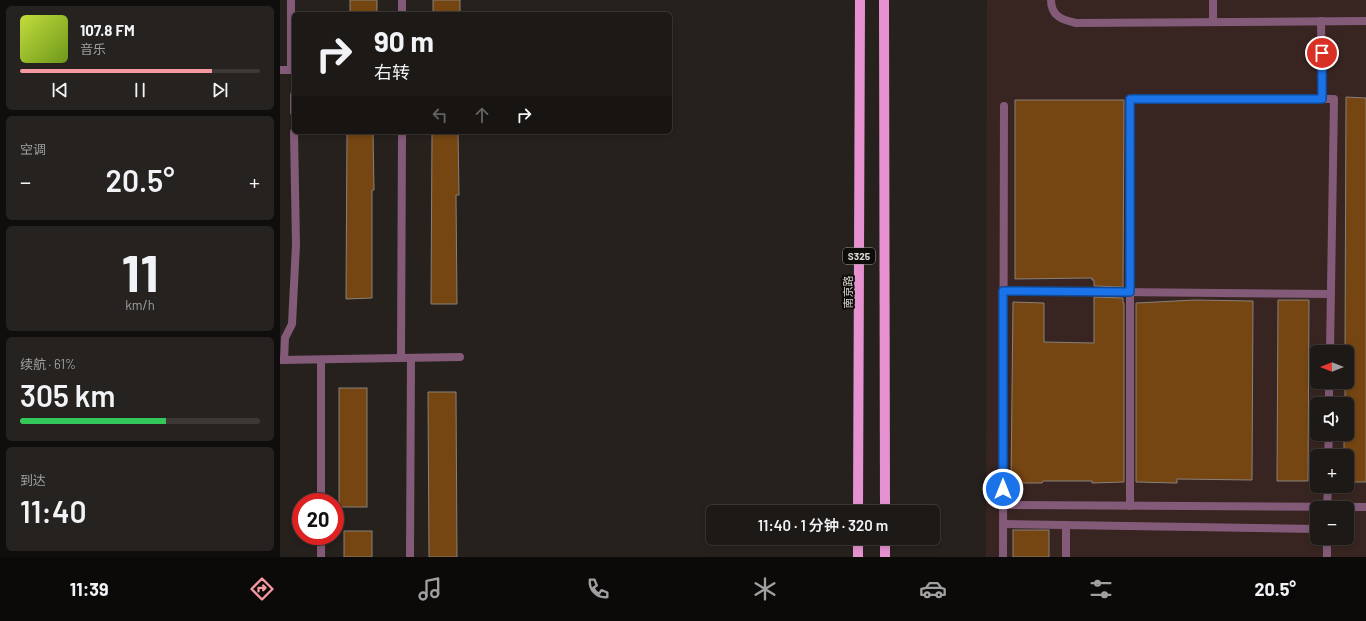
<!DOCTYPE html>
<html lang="zh">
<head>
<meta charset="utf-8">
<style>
	body { margin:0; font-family:Barlow,"Noto Sans SC",sans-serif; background:#25221f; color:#f1f3f6; height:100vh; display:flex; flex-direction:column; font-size:15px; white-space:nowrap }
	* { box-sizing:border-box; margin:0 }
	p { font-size:13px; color:#a0a0a1 }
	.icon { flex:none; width:22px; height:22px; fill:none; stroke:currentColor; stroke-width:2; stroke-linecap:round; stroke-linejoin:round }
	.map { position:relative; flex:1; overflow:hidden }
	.sheet { display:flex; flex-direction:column; gap:6px; padding:6px; background:#100e0c; width:280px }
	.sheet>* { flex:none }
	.top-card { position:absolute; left:12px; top:12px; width:380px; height:122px; border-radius:6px; box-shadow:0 2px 6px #0003,0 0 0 1px #3b3835; background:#1d1916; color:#f1f3f6; overflow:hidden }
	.needle { width:26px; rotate:270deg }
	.fabs { position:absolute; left:1030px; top:345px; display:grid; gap:8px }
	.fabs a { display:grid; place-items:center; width:44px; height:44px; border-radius:6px; background:#1d1916; box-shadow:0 2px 6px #0003,0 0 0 1px #3b3835; font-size:20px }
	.speed { position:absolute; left:12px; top:493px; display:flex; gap:8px; font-size:20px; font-weight:700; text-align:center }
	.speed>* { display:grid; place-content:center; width:52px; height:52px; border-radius:50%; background:#1d1916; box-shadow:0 2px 6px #0003,0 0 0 1px #3b3835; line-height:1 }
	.speed .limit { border:6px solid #d22; background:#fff; color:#111 }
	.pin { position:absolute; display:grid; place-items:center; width:34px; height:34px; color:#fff; margin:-17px; border:2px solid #fff; border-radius:50%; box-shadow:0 1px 4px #0007 }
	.me { position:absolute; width:44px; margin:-22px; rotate:0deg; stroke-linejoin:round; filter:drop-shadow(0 0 3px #0008) }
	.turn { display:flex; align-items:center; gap:14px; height:84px; padding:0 16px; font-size:18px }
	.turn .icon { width:52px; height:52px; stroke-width:2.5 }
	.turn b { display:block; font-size:28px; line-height:34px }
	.lanes { display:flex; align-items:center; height:38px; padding:0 16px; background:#0003; justify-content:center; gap:20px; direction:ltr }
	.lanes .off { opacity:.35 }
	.big { font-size:30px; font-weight:600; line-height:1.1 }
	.sheet .tile { flex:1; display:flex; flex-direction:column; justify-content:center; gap:6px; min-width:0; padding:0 14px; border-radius:6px; background:#25221f }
	.sheet .dial { align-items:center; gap:0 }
	.dial b { font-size:52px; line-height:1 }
	.song { display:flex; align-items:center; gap:12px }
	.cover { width:48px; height:48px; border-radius:6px; background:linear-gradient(135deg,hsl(70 70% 55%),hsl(80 70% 35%)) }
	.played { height:4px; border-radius:2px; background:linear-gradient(90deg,#f49aa0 80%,#3b3835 80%) }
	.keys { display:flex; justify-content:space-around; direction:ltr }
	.heat { display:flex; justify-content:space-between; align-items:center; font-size:22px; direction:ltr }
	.charge { height:6px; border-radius:3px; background:linear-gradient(90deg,#34c759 61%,#3b3835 0) }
	.trip { position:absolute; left:426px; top:505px; width:234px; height:40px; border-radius:6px; background:#1d1916; box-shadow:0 2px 6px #0003,0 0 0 1px #3b3835; font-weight:600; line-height:40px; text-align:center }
	.menu { display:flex; height:64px; justify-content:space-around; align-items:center; background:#0c0a09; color:#a0a0a1 }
	.menu .icon { width:28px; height:28px }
	.menu .selected { color:#f49aa0 }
	.menu b { font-size:18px; color:#f1f3f6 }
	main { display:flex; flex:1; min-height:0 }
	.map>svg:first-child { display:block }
	.industrial { fill:#382521; fill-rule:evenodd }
	.building { fill:#764612; stroke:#88807a }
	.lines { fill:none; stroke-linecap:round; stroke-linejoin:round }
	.service { stroke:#835b79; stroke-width:8 }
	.primary { stroke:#e692d1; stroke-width:10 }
	.route-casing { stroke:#114b97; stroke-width:10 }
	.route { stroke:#1a73e8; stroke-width:7 }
	.labels { text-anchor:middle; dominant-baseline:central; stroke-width:4; stroke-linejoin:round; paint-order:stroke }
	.shield { fill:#0e0c09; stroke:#9c9996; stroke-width:1 }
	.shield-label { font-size:10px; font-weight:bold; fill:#d9d5d2 }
	.street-label { font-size:11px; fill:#d9d5d2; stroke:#0e0c09 }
</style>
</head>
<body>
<main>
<section class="sheet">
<div class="tile">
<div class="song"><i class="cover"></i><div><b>107.8 FM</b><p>音乐</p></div></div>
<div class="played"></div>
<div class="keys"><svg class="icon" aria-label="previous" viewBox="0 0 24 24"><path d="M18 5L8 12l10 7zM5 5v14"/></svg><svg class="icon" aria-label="pause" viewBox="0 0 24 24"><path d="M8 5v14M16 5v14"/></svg><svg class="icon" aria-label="next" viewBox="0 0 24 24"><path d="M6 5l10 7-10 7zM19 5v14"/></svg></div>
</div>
<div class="tile"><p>空调</p>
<div class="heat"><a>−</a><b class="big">20.5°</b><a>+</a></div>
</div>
<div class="tile dial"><b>11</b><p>km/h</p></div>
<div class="tile"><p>续航 · 61%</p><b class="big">305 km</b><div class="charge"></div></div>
<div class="tile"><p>到达</p><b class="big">11:40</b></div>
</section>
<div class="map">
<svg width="1086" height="557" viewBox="0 0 1086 557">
	<rect width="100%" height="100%" fill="#27211d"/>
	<!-- industrial -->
	<path class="industrial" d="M707,0H1086V557H706ZM1037,352H1067V382H1037ZM1037,404H1067V434H1037ZM1037,456H1067V486H1037ZM1037,508H1067V538H1037Z"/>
	<!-- building -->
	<g class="building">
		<rect x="70" y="0" width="27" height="14"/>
		<rect x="153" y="0" width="27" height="14"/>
		<polygon points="1066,97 1086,98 1086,482 1067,482 1067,456 1064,456 1064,434 1067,434 1067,404 1065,404 1065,382 1067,382 1067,352 1065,352"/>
		<polygon points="735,100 844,100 843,287 814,286 814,280 812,280 812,278 735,279"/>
		<polygon points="67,132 93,132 94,190 92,190 92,298 66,299"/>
		<polygon points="152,132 178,132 179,195 176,195 177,304 151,304"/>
		<polygon points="814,297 843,298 843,303 844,303 844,482 812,483 812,481 763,481 762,483 731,483 733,302 764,303 764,342 814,343"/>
		<polygon points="915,300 973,301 972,480 897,479 897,483 856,482 856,303"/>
		<polygon points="998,300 1029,300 1028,481 997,481"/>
		<rect x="59" y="388" width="28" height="119"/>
		<polygon points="148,392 176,392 177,557 149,557"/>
		<rect x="733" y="530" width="36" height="27"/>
		<rect x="64" y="531" width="28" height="26"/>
	</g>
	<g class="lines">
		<!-- service -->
		<g class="service">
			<polyline points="11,0 11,70"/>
			<path d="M771,0C771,16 782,20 796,23L1086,21"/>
			<polyline points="933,0 933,22"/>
			<polyline points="122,14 122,0"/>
			<polyline points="1041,21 1042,99"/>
			<polyline points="0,70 14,70"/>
			<polyline points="14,95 14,112"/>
			<polyline points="723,291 1051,294"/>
			<polyline points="121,358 122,132"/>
			<polyline points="0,360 180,357"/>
			<polyline points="4,360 5,338 12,324 16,245 14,132"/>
			<polyline points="41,360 41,502"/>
			<polyline points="1049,404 1049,382"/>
			<polyline points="1048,456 1049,434"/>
			<polyline points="723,505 1086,507"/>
			<polyline points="850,506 850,99 1054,99 1050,352"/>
			<polyline points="1047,508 1048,486"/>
			<polyline points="723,524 1037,529"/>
			<polyline points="786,525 786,557"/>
			<polyline points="41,536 41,557"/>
			<polyline points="130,557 131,358"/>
			<polyline points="723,557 724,106"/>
			<polyline points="1047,557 1047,538"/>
		</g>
		<!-- primary -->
		<g class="primary">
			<polyline points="604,0 605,512"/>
			<polyline points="578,512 580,0"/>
			<polyline points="605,538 605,557"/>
			<polyline points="578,557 578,538"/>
		</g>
	</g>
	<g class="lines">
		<!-- route casing -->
		<g class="route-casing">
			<polyline id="route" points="723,489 723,291 850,292 850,99 1042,99 1042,53"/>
		</g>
		<!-- route -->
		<use href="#route" class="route"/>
	</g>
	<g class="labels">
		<!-- shield labels -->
		<rect class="shield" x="563" y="248" width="32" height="16" rx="3"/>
		<g class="shield-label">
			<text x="579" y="256">S325</text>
		</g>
		<!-- street labels -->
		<g class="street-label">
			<text transform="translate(567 292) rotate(-90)">南京路</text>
		</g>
	</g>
</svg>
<div class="fabs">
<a><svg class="needle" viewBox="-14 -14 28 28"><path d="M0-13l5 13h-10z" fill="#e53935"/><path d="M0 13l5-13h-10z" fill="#a0a0a1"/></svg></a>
<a><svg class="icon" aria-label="sound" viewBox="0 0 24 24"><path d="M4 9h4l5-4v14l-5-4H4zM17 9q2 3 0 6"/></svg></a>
<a>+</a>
<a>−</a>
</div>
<div class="speed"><div class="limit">20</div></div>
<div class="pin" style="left:1042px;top:53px;background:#d93025"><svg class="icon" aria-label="arrive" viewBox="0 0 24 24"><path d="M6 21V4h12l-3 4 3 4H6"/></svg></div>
<svg class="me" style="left:723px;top:489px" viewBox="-20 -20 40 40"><circle r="17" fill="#1a73e8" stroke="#fff" stroke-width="3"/><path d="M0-11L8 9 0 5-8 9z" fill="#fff"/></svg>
<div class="trip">11:40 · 1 分钟 · 320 m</div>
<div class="top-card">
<div class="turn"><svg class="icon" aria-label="right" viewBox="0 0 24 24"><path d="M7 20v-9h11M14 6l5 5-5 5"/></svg><div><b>90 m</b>右转</div></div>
<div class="lanes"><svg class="icon off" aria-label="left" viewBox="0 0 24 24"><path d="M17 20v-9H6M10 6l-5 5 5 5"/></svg><svg class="icon off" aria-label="ahead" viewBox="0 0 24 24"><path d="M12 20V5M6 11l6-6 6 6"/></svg><svg class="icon" aria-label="right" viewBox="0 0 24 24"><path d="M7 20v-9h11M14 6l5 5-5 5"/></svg></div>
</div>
</div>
</main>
<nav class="menu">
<b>11:39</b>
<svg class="icon selected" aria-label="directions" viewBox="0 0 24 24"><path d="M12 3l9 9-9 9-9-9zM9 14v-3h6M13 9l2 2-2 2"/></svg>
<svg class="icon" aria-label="music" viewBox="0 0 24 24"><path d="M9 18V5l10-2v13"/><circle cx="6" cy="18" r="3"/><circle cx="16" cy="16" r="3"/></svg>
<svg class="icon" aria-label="phone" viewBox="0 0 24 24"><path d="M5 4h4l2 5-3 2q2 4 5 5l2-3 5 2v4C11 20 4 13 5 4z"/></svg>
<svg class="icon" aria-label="climate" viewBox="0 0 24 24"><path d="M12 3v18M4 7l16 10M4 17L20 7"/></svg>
<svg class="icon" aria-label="car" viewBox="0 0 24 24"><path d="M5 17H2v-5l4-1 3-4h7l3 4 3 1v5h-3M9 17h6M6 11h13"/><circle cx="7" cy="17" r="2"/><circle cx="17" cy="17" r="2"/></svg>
<svg class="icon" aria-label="filters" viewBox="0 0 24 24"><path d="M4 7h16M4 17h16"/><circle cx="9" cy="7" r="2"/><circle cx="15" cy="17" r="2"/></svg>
<b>20.5°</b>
</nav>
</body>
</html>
